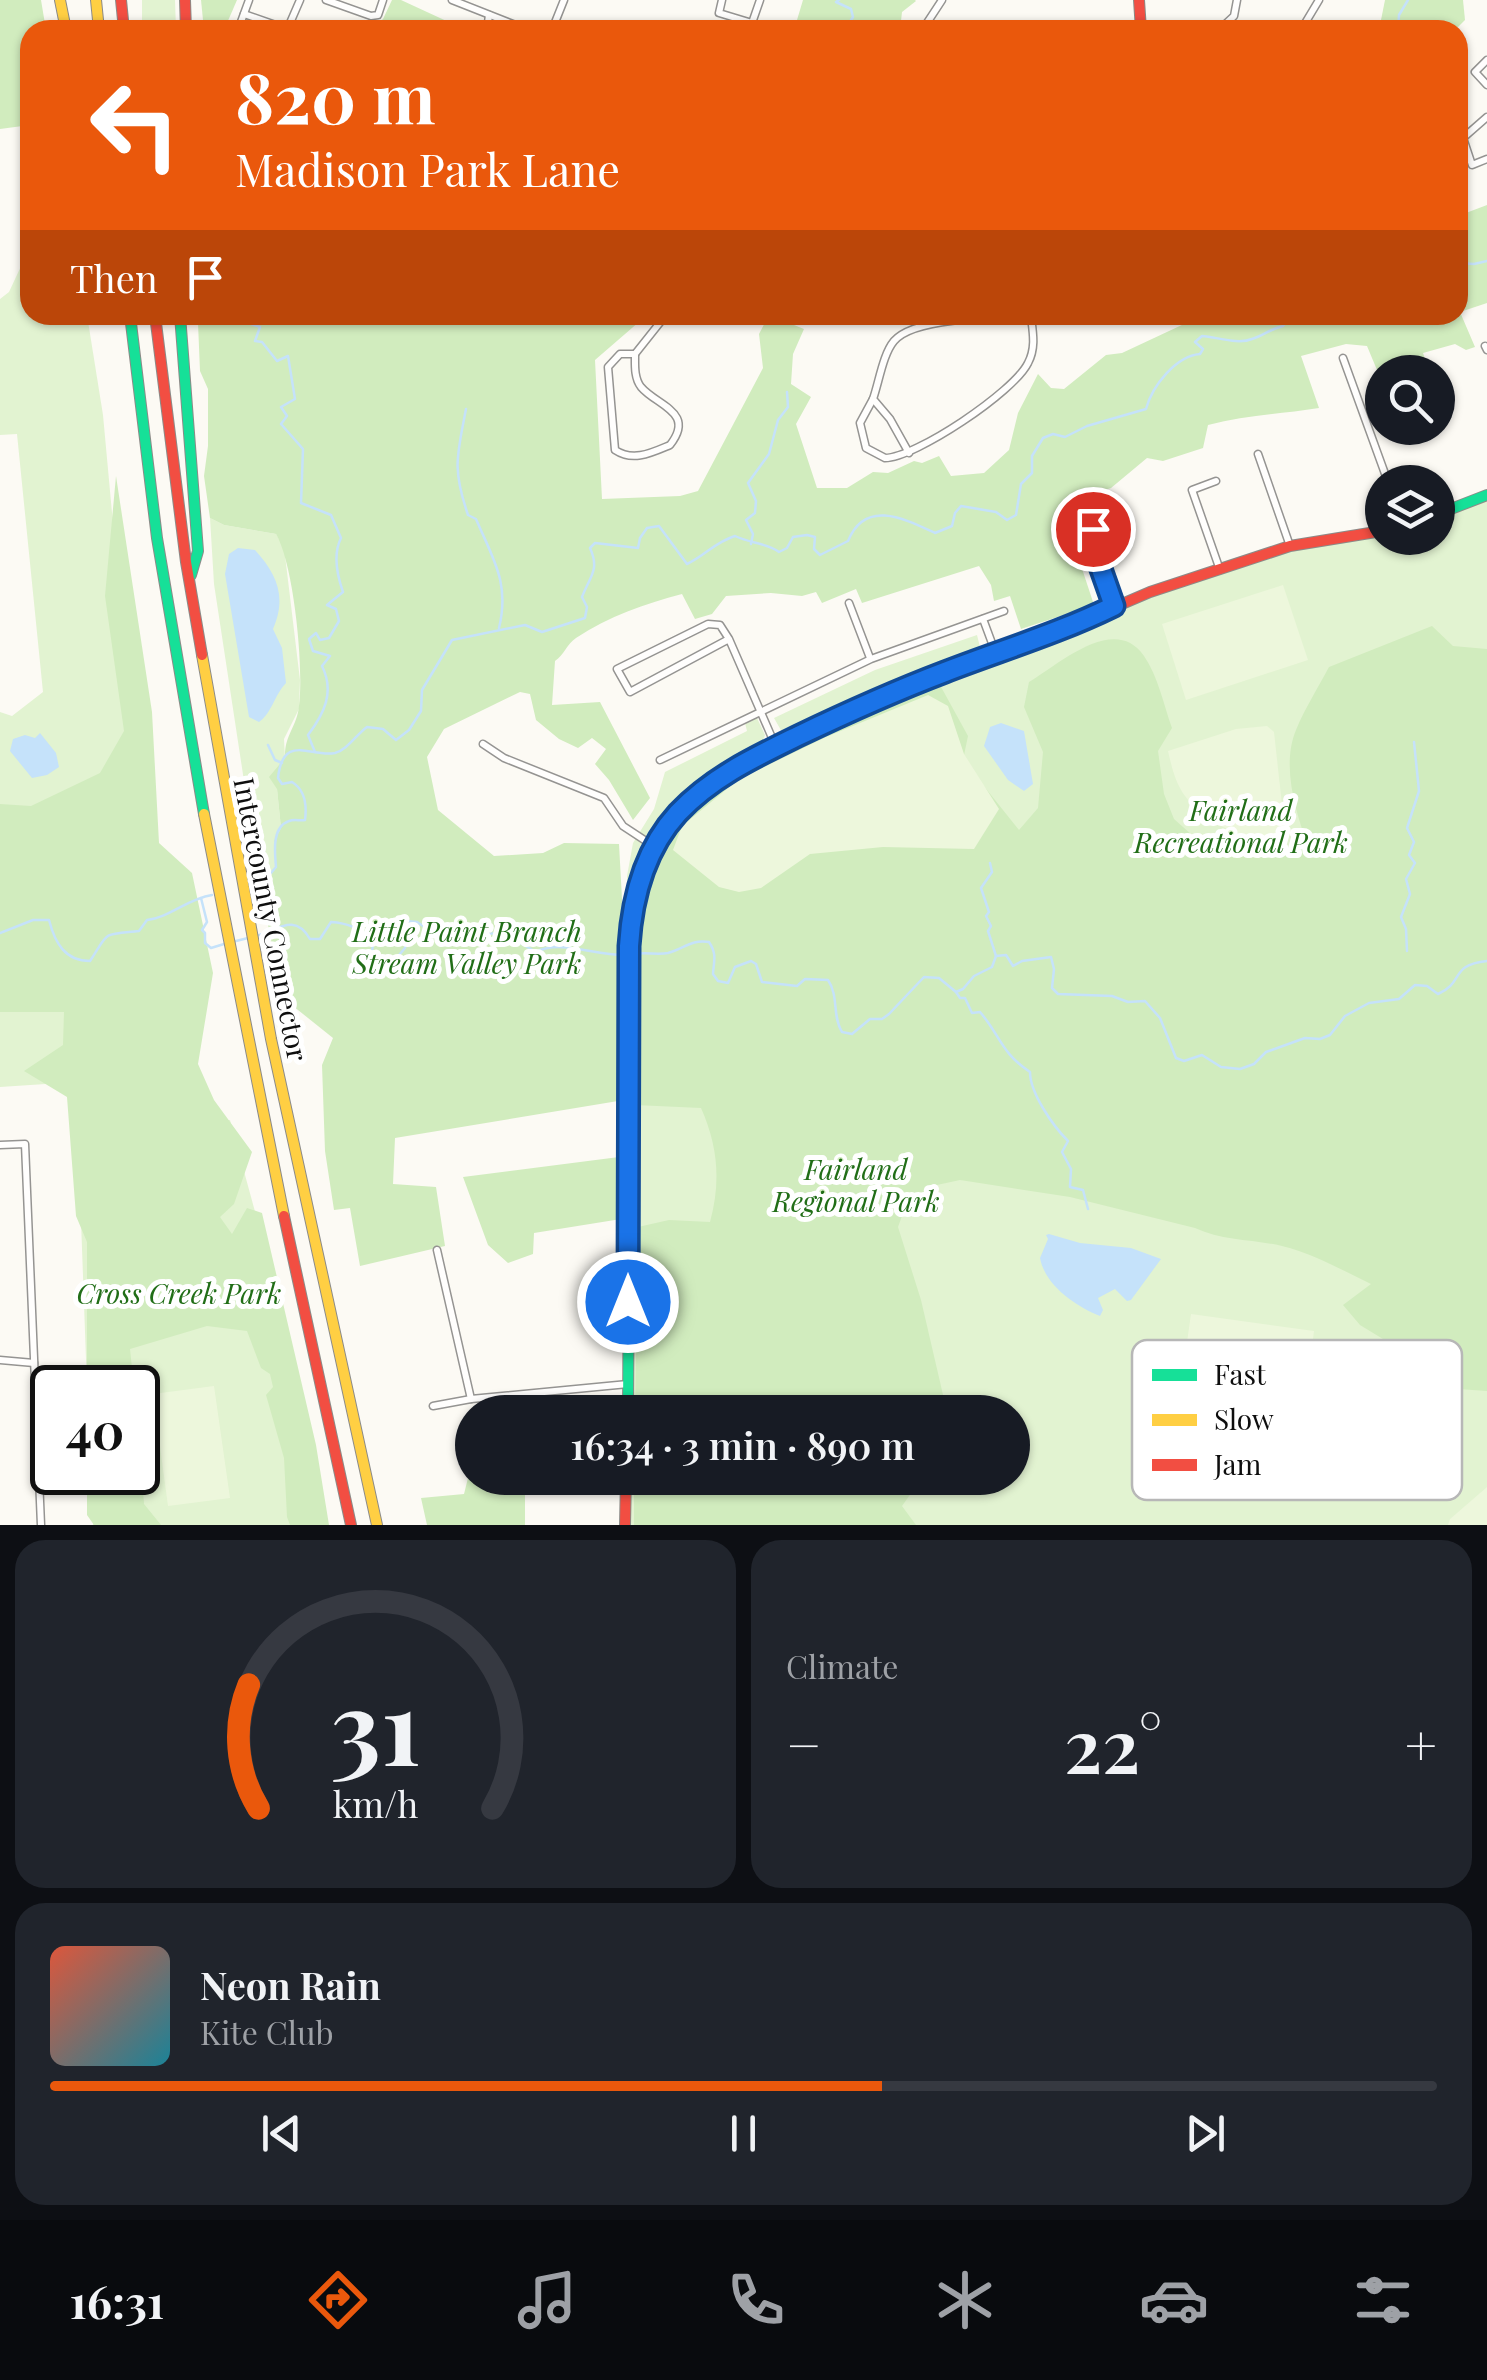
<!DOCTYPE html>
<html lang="en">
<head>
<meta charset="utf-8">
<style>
	body { margin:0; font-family:"Playfair Display",serif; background:#20242c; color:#f1f3f6; height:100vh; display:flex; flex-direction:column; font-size:38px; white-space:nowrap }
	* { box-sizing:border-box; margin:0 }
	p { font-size:32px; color:#9ea1a6 }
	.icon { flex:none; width:55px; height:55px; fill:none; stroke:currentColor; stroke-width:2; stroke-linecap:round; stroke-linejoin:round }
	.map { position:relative; height:1525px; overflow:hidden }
	.panel { display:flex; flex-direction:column; gap:15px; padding:15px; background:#0d0f14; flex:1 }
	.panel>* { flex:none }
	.banner { position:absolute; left:20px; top:20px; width:1448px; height:305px; border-radius:30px; box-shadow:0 2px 8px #0004; background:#ea580c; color:#fff; overflow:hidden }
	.buttons { position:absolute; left:1365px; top:355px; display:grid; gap:20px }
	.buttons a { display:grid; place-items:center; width:90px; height:90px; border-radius:50%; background:#171b24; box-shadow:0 2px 8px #0004; font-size:50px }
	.speed { position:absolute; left:30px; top:1365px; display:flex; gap:20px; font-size:50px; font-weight:700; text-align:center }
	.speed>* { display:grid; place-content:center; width:130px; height:130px; border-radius:50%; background:#171b24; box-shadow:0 2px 8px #0004; line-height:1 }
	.speed .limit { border:5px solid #111; border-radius:15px; background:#fff; color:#111 }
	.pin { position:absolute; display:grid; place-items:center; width:85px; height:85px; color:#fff; margin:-42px; border:5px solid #fff; border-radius:50%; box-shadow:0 2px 10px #0007 }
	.me { position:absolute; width:110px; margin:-55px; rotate:0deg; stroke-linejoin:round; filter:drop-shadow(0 0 8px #0008) }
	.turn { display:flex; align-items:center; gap:35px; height:210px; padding:0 50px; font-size:45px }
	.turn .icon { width:130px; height:130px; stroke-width:2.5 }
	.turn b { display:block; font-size:70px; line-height:85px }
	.then { display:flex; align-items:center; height:95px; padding:0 50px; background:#0003; gap:20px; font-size:38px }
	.big { font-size:75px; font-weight:600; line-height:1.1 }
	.panel .card { flex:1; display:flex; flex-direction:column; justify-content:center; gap:15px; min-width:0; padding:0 35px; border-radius:30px; background:#20242c }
	.panel .dial { align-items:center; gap:0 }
	.dial svg { height:260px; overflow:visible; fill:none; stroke:#363941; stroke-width:7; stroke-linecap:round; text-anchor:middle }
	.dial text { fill:#f1f3f6; stroke:none }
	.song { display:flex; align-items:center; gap:30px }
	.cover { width:120px; height:120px; border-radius:15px; background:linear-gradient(135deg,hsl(10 70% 55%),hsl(190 70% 35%)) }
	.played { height:10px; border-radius:5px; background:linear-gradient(90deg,#ea580c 60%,#363941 60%) }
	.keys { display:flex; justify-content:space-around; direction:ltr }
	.heat { display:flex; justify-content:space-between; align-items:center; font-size:55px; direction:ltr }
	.panel .tiles { flex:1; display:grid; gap:15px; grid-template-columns:1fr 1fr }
	.card:last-child { grid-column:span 2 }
	.trip { position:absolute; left:455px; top:1395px; width:575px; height:100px; border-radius:50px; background:#171b24; box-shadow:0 2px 8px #0004; font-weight:600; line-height:100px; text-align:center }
	.tab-bar { display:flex; height:160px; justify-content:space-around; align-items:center; background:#090b0e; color:#9ea1a6 }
	.tab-bar .icon { width:70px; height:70px }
	.tab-bar .on { color:#ea580c }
	.tab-bar b { font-size:45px; color:#f1f3f6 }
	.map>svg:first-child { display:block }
	.green { fill:#e2f3d1 }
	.forest { fill:#d1ecbe }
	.pitch { fill:#edf7dc }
	.water { fill:#c5e2fa }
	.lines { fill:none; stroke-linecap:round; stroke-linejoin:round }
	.stream { stroke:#c5e2fa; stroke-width:2.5 }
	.street-casing { stroke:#959492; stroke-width:9 }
	.fast-casing { stroke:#8c8b88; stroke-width:12 }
	.slow-casing { stroke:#8c8b88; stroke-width:12 }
	.jam-casing { stroke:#8c8b88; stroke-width:12 }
	.street { stroke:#fffefd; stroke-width:6 }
	.fast { stroke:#16e098; stroke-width:10 }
	.slow { stroke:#ffcf43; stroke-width:10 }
	.jam { stroke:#f24e42; stroke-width:10 }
	.route-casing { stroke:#114b97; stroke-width:25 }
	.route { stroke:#1a73e8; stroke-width:18 }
	.labels { text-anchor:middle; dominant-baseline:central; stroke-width:10; stroke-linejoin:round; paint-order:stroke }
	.park-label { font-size:28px; font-style:italic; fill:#216e17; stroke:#fff }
	.street-label { font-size:28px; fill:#0e0e0e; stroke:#fff }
	.key { fill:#fff; stroke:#b7b7b7; stroke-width:2.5 }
	.key-label { font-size:28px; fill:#0e0e0e }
</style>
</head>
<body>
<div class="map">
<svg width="1487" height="1525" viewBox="0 0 1487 1525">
	<rect width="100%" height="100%" fill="#fcfaf4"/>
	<!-- green -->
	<g class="green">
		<polygon points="142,0 175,0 176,30 142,30"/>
		<polygon points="30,247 30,315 87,315 103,415 138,795 204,1123 230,1120 277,1292 295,1525 93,1525 91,1473 138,1472 138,1388 87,1387 76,1082 0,1087 0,712 12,716 43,692 17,434 0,435 0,299 9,292"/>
		<path d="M1487,498V1525H625L626,1478H1012V1412H628L627,876L633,843L654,809L665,772L747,731L745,723L757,718L765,735L762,744C728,762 690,778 671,813L719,782L880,704L1066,635L1129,605L1290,548L1382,533V538H1438V516Z"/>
		<polygon points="210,518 224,525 276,534 284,547 300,680 299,709 284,739 285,758 277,789 281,828 274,842 276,867 260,886 214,584"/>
		<polygon points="977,635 980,647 875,688 782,732 774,718 875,670"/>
	</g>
	<!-- forest -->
	<g class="forest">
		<polygon points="0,0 41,0 46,30 30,30 30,125 0,129"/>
		<polygon points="201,0 237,0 224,30 204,30"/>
		<polygon points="392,0 401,0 466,30 371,30 383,19"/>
		<polygon points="803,0 915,0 916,1 902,12 900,30 886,26 884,30 794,30"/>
		<polygon points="1385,0 1463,0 1465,20 1455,30 1379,30"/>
		<path d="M1487,205V303L1460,312L1475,347L1466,350L1455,344L1423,353L1427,365L1377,370L1367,346L1346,344L1301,356L1319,408C1282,414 1245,415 1208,425L1203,448L1163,461L1147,458L1111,488L1074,500L1064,514L1094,605L1021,629L1010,596L994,601L991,585L979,566L862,603L856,589L822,603L816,592L802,596L771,593L726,596L712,614L695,619L682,594C645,604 609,616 576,638C567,644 564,655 555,661L552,705L600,702L650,798L633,820L609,780L595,764L606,749L592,738L578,748L559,739L536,720L530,694L520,692L444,729L427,757L438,810L494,856L543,853L564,843L619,844L622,899L618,1101L395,1138L393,1184L436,1187L445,1246L360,1266L350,1208L334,1210L325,1151L322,1065L333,1038L283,998L260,886L276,867L274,841L281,828L277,789L269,777L285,758C284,735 297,727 299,706C304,668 294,565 276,534L224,525L210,518L204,476L208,446V389L200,371L198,323L216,319L220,315H647L595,360L602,499L680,496L698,491L763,368L759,334L769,315L804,329L793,354L791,384L811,397L796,424L817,488H847L873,472L888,473L914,461L922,463L939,456L951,476L984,473L1009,450L1018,413L1038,374L1051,388L1064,389L1106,355L1122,353L1184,324L1189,315H1458V216Z"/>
		<polygon points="116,476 152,712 159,843 192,873 213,973 198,1064 214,1100 252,1152 234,1204 220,1217 232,1234 247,1208 262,1213 316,1445 329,1525 290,1525 287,1517 284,1458 266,1395 273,1387 270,1374 261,1368 247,1331 207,1326 130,1349 134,1387 87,1387 87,1242 76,1216 67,1097 24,1071 63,1045 64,1012 0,1012 0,804 31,806 100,773 124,731 105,596"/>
		<path d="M1432,626L1453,646L1487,649V1391L1415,1386L1401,1350L1360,1325L1343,1305L1371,1284C1342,1270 1314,1254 1282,1246C1252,1239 1223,1241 1195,1228L1070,1197L960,1180L937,1185L906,1205L898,1227L921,1300L947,1412H635L638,1227L669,1220L710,1222C721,1182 718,1146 701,1108L635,1105C636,1038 628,965 642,899C662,809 744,770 820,735C859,716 899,699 940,685L968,736L963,760L1019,830L1038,808L1043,752L1024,707L1029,682C1059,664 1115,613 1144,656C1158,676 1164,706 1172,728L1158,751L1164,794L1174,819L1192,835L1243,855L1308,846C1296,813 1281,766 1296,730C1305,708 1318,688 1329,667Z"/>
		<polygon points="619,1157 621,1219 534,1233 533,1254 508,1263 488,1245 463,1177"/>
		<polygon points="138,1413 144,1504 161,1525 94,1525 87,1515 87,1473 138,1472"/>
		<polygon points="472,1462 472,1478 486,1478 489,1493 504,1491 514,1478 543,1478 543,1485 525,1489 525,1525 427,1525 421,1498 464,1494"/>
		<polygon points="634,1478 922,1478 902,1506 916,1525 634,1525"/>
	</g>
	<!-- pitch -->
	<g class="pitch">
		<polygon points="1283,585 1308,660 1186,700 1162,624"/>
		<polygon points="928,695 948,706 964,754 999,809 974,849 883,847 810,854 761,888 739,892 719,887 673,850 682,826 739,779 826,737"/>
		<path d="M1267,726L1274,732L1285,832C1251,847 1206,824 1185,796C1175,782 1172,768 1168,751L1236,729Z"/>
		<polygon points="1191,1314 1314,1331 1305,1401 1181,1384"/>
		<polygon points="214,1386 230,1498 168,1506 153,1394"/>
		<polygon points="1487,1487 1487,1525 1448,1525 1450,1519"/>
	</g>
	<!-- water -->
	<g class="water">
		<path d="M238,548L255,550C277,574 287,597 273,629L282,648L286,683C275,694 272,713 259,722L249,717L225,574L229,554Z"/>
		<polygon points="1001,723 1024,731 1033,784 1024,791 1008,780 984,746 990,727"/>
		<polygon points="40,733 56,753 59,767 47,775 32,778 10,751 13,739 25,735 35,738"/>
		<path d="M1049,1234L1080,1243L1131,1248L1161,1259L1131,1300L1127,1301L1115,1289L1098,1298L1103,1310L1100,1316C1075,1306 1045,1285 1040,1258L1048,1239L1046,1235Z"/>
	</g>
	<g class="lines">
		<!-- stream -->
		<g class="stream">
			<polyline points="837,30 848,25 853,17 851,9 836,2 839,0"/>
			<polyline points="1398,30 1399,15 1408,0"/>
			<polyline points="1458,263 1474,264 1487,261"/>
			<path d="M248,315L251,324L260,327L255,341L262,342L277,361L288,356L295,399L281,407L287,416L281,424L303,449L301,503L331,515L341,538C333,554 337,575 343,592L327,605L336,609L339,621L329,638L320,640L316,633L309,639L313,651L330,656L322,666C335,692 324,714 308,735L315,752"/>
			<path d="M466,409C457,456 452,468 468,515L476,519C493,559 510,583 499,628"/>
			<polyline points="751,544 753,534 746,520 755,513 756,501 748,483 769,454 778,420 788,407 787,392"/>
			<polyline points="268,745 275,760 282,763"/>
			<polyline points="990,863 992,872 981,888 989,912 986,916 991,926 988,931 996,956"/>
			<path d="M245,889L260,886L276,867C275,854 271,827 289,821C294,819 300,821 305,820C307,805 305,790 292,782L282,784L278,778C283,732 311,758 335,753C347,750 356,735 367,727L383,729L396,740L409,730L421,711L422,690L452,640L525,625L542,632L585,618L587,607L582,597C590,576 600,570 590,548L595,543L638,548L640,538L647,528L659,526L687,564C706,555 715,542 735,536C749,543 767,543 779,552L787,548L793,537L807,535L815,537L814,549L820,555L848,541C865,499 903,518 935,533L952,526L955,513L961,506L996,512L1007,520L1016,515L1021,484L1032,473V456L1043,438L1053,434L1065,437L1087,426L1146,409C1152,386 1176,356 1200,354L1203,349L1195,342L1202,336C1217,337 1238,345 1252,339C1264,335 1270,329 1283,326L1291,315"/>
			<polyline points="201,898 207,922 202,930 205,933 205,943 211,948 224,944"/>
			<path d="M0,933L33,920H49C55,943 65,961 90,961C110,931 100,935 139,931L147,920C168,918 187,899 212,895"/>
			<path d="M256,936C279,929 295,913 310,939H320L331,922C348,923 360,929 374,939L372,951L383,963L394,961L405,948L407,938L398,934L406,921L417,922L432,932L447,936L503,933L536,952C561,939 595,956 626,955"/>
			<polyline points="232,942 248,938"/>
			<polyline points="1407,951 1406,929 1401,917 1410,894 1406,879 1415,863 1409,855 1414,842 1407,828 1419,791 1414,742"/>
			<path d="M634,954C645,952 658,955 668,953C684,949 691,939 709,942C717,954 714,960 713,974L718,981L728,983L735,967L751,961L756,964L762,982L797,986L805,979L828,980C839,996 832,1016 842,1032L852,1034L870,1019H882L889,1014L924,977L939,978L956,992L963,989L974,976L992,967L996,956L1006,955L1013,966L1022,961L1051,957L1054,969L1052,988L1058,994L1112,996L1128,1002L1145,1001L1160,1018L1176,1058L1184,1061L1202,1055L1221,1067L1240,1069L1254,1064L1266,1052L1305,1038L1320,1039L1330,1035L1345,1016L1369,1003L1399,999L1415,985L1427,986L1438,994C1465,982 1449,965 1487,961"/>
			<path d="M956,992L960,998H965L972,1013L980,1012C1000,1035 1001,1053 1030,1072C1030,1093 1053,1126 1068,1141L1062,1152L1071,1169L1070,1187L1083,1190L1088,1209"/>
		</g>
		<!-- street casing -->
		<g class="street-casing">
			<g id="street">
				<polyline points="326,0 371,16 378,15 383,0"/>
				<polyline points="452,0 528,30"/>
				<polyline points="722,0 719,13 752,23 760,0"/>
				<polyline points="244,14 287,29"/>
				<polyline points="923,29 942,0"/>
				<polyline points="238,30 249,0"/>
				<polyline points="287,30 300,0"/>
				<polyline points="487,30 489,15"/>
				<polyline points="552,30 564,0"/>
				<polyline points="1219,30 1234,16 1237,0"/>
				<polyline points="1301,30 1319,0"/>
				<polyline points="1487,60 1475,72 1487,85"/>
				<polyline points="1487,117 1463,138 1472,165 1487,159"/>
				<polyline points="1485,346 1487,350"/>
				<path d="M620,354H635C635,365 634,378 641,387C657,406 696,412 670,445C651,453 633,462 615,450L608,367Z"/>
				<polyline points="635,354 666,315"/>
				<polyline points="1343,358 1388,482"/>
				<path d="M873,399L860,423L866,448L885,458C915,458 1014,392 1028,363C1036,348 1033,333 1031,317"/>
				<path d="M909,453L890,419L873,399C879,382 883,354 894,341C919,311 1038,319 1077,315"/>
				<polyline points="1258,454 1290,546"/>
				<polyline points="1216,481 1192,490 1220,570"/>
				<polyline points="1114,520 1093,529 1090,537 1114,607"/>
				<polyline points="849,603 870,658"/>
				<polyline points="983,619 996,654"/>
				<polyline points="729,639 720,625 708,624 617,669 630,692 729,639 776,747"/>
				<polyline points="483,744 504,758 604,798 623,826 655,847"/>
				<polyline points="660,760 871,659 1004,611"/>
				<polyline points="0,1145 25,1144 41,1525"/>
				<polyline points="437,1250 471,1399"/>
				<polyline points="0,1360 34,1363"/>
				<polyline points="433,1406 471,1399 628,1384"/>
			</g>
		</g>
		<!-- fast casing -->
		<g class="fast-casing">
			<g id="fast">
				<polyline points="130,315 157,538 204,814"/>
				<polyline points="180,315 198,551 191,575"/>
				<polyline points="1438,514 1487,495"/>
				<path d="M628,1412L631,925C640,884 650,847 678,814C714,773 763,753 812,730C891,694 970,664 1052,634"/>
			</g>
		</g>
		<!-- slow casing -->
		<g class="slow-casing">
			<g id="slow">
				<polyline points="60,0 66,30"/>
				<polyline points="96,0 99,30"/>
				<polyline points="202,655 271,1039 377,1525"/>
				<polyline points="204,814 284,1216"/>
			</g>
		</g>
		<!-- jam casing -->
		<g class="jam-casing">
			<g id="jam">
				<polyline points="121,0 124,30"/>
				<polyline points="185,0 186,30"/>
				<polyline points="1139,0 1141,30"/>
				<polyline points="155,315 186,562 202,655"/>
				<polyline points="1052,634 1150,592 1290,546 1382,531"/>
				<polyline points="284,1216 351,1525"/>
				<polyline points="625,1525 626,1478"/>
			</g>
		</g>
		<!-- street -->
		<use href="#street" class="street"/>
		<!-- fast -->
		<use href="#fast" class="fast"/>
		<!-- slow -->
		<use href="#slow" class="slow"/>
		<!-- jam -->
		<use href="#jam" class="jam"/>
	</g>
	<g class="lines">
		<!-- route casing -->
		<g class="route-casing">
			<path id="route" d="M628,1302L629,946C632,898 645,849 678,813C712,777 755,757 798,736C846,713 895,691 945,672C1002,650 1059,633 1114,606L1090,538L1093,529"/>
		</g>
		<!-- route -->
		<use href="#route" class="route"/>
	</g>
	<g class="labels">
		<!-- park labels -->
		<g class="park-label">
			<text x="1241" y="809">Fairland<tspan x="1241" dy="32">Recreational Park</tspan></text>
			<text x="467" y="930">Little Paint Branch<tspan x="467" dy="32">Stream Valley Park</tspan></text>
			<text x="856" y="1168">Fairland<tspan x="856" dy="32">Regional Park</tspan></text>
			<text x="179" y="1292">Cross Creek Park</text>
		</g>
		<!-- street labels -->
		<g class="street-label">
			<text transform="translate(272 919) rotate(79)">Intercounty Connector</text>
		</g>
	</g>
	<!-- legend -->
	<rect x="1132" y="1340" width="330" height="160" rx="15" class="key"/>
	<rect x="1152" y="1369" width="45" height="12" fill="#16e098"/>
	<rect x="1152" y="1414" width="45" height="12" fill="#ffcf43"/>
	<rect x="1152" y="1459" width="45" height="12" fill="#f24e42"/>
	<g class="key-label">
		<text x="1214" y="1385">Fast</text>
		<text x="1214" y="1430">Slow</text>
		<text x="1214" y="1475">Jam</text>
	</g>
</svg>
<div class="buttons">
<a><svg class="icon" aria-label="search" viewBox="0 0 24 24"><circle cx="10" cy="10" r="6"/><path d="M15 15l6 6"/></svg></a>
<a><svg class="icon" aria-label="layers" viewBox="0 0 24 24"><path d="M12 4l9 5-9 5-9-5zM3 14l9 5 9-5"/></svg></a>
</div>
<div class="speed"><div class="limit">40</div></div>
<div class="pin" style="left:1093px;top:529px;background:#d93025"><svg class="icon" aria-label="arrive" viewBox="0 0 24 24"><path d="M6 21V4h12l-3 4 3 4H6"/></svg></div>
<svg class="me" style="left:628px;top:1302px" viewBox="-20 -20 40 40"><circle r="17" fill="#1a73e8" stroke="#fff" stroke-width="3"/><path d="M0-11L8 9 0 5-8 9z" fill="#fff"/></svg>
<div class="trip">16:34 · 3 min · 890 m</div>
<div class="banner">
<div class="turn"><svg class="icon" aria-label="left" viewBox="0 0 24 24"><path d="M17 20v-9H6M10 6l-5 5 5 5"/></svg><div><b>820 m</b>Madison Park Lane</div></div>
<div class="then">Then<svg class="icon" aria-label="arrive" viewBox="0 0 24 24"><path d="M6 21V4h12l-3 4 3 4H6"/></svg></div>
</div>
</div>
<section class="panel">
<div class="tiles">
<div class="card dial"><svg viewBox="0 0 100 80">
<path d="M14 69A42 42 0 1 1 86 69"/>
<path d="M14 69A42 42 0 0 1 11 31" stroke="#ea580c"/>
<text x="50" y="56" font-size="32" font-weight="700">31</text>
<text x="50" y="72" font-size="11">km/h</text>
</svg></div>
<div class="card"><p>Climate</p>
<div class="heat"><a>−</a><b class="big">22°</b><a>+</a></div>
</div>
<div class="card">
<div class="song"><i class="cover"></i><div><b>Neon Rain</b><p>Kite Club</p></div></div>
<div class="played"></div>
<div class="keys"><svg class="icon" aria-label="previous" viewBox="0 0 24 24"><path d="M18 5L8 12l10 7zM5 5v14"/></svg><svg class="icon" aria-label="pause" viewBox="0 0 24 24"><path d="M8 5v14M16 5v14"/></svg><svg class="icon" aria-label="next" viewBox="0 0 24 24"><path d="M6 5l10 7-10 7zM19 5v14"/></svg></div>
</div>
</div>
</section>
<nav class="tab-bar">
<b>16:31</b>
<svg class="icon on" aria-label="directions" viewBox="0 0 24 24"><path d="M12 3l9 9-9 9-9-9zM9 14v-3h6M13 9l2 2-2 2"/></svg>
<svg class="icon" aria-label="music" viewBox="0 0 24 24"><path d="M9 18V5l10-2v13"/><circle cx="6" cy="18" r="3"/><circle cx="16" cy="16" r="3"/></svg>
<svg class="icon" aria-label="phone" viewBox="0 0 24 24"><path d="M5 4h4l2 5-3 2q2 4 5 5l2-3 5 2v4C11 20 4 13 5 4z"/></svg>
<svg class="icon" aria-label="climate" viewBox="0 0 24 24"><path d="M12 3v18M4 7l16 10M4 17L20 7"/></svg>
<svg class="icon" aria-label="car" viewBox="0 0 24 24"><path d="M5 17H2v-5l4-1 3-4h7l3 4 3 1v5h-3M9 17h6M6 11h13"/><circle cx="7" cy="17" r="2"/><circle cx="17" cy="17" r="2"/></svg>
<svg class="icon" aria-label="filters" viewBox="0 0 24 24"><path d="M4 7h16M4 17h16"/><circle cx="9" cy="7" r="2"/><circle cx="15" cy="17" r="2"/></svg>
</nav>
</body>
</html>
